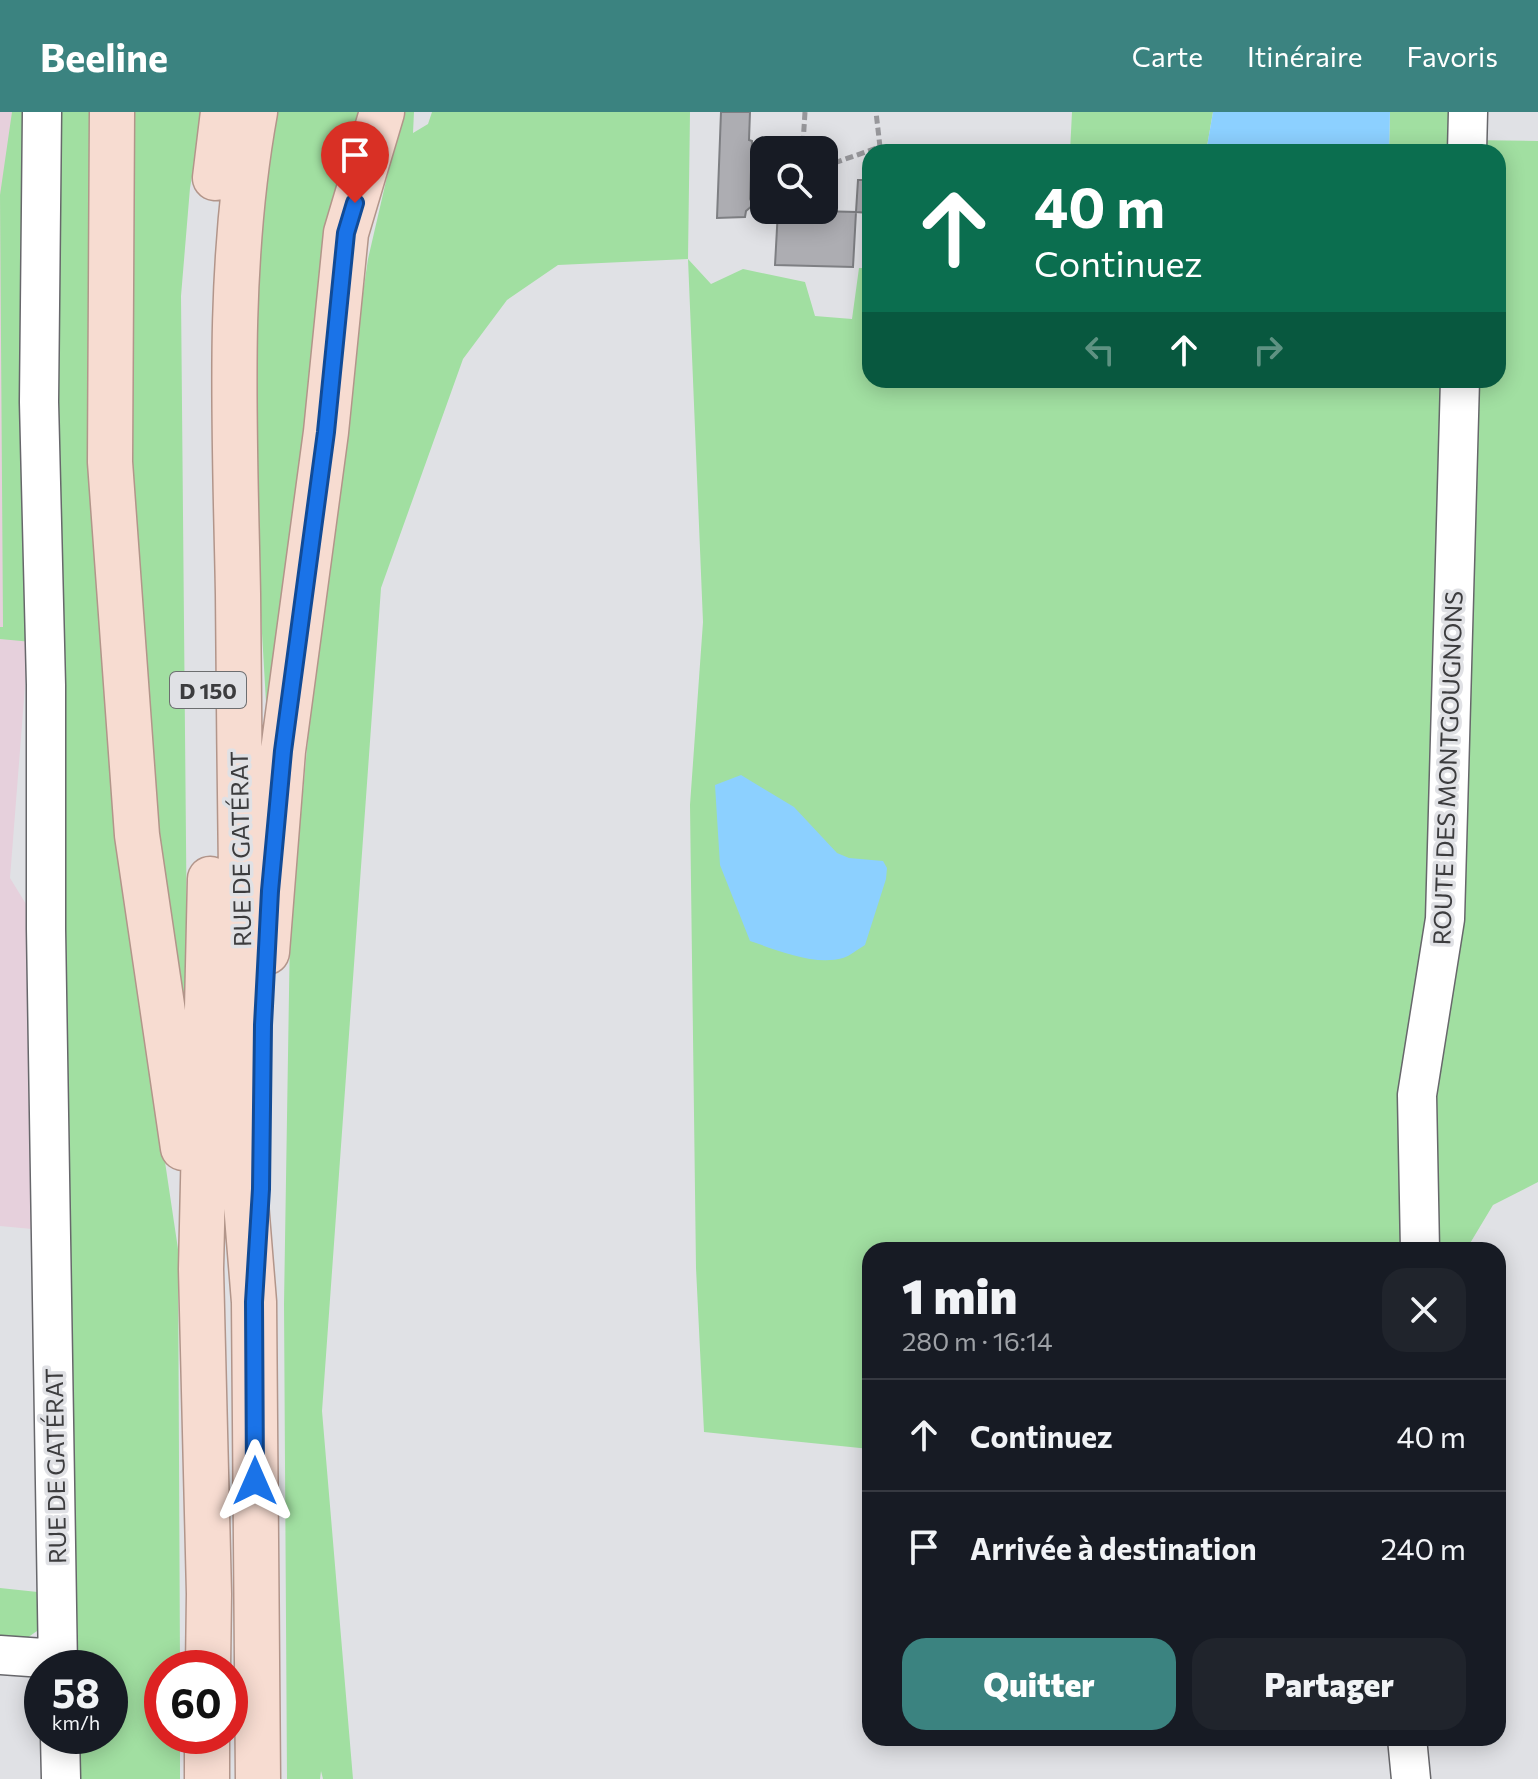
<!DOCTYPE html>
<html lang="fr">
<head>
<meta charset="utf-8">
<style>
	body { margin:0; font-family:Commissioner,sans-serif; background:#20242c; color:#f1f3f6; height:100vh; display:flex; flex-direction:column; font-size:30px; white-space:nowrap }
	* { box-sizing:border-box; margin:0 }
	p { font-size:26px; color:#9ea1a6 }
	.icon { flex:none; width:44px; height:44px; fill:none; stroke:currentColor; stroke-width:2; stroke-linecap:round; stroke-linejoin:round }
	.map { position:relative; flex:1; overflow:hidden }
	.sheet { position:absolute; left:862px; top:1130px; width:644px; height:504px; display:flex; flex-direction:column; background:#171b24; border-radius:24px; box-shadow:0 4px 20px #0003 }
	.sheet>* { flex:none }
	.banner { position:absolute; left:862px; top:32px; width:644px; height:244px; border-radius:24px; box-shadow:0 4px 20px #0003; background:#0b6e4f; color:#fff; overflow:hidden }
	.buttons { position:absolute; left:750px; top:24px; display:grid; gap:16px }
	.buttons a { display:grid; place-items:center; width:88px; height:88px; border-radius:16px; background:#171b24; box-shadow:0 4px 20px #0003; font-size:40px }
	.speed { position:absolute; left:24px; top:1538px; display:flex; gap:16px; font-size:40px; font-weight:700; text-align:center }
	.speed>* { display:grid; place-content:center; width:104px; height:104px; border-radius:50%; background:#171b24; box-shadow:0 4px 20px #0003; line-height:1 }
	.speed small { font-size:20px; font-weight:400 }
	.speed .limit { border:12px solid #d22; background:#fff; color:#111 }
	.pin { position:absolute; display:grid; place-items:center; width:68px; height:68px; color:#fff; margin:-82px -34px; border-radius:50% 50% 50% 0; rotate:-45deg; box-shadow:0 0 8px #0007 }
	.pin .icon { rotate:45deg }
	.me { position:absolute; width:88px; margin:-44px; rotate:0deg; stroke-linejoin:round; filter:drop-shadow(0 0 6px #0008) }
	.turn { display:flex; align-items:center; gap:28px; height:168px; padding:0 40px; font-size:36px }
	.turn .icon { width:104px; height:104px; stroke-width:2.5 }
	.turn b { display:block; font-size:56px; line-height:68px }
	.lanes { display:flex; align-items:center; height:76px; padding:0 40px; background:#0003; justify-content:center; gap:40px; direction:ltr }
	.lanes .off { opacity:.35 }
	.round { display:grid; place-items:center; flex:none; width:84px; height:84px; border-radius:24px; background:#20242c }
	.headline { display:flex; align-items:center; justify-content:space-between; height:136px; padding:0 40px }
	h1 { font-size:48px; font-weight:800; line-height:60px }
	.primary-button { display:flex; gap:16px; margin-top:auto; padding:16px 40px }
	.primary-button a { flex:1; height:92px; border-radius:24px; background:#3b8380; color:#fff; font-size:32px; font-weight:800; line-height:92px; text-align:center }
	.primary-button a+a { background:#20242c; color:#f1f3f6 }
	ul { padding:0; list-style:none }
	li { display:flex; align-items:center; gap:24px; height:112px; padding:0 40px; border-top:2px solid #363941 }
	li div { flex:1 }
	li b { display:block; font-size:30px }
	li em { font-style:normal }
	header { display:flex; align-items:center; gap:48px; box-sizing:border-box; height:112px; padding:0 40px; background:#3b8380; color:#fff }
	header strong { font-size:38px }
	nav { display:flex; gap:44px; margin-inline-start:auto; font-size:28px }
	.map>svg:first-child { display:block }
</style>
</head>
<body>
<header>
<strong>Beeline</strong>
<nav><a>Carte</a><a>Itinéraire</a><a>Favoris</a></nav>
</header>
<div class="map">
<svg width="1538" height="1667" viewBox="0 0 1538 1667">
	<rect width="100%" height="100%" fill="#e0e1e5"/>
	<path fill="#e6d0dc" d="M0,0H70L10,766L37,810L32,1117L0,1114Z"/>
	<path fill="#a1dfa1" d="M12,0H27L32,530L0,527V515H3L0,83Z
		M55,0H89V242L148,936L178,1137L180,1556H162V1624H180V1667H75V1624H110V1556H74Z
		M119,0H203L190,76L181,184L188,948L180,946L125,423Z
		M272,0H368L269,642L258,452L252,185Z
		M402,0H414L413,21L428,12L432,0H690L688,147L711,172L743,157L805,170L815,204L852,207L859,156H870V268H1498V40H1467V28L1538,29V1070L1493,1093L1466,1138H870V1337L704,1320L696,1156L690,693L703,510L688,147L558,153L507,188L463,247L381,476L322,1299L353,1667H323L321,1659L320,1667H287L284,1192L290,819L326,433L368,147Z
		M1072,0H1213L1206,40H1070Z
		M1390,0H1448L1451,40H1389Z
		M0,1476L47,1481L37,1519L17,1533L0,1532Z"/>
	<path fill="#8cd0ff" d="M1213,0H1390L1389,40H1206Z
		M741,663L794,695L837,741L849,746L883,749L887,756L886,767L865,833C858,837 850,844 843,846C814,854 777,838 750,829L720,753L715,673Z"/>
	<path fill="#adadb2" stroke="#7e7f83" stroke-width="2" d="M721,0H750L749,28L752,29L750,87L753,93L746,99L745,105L717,106Z
		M858,68H870V101L856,100Z
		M778,98L856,100L853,155L775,153Z"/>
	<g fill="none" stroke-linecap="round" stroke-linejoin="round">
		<g stroke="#67676b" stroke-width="41">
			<path id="minor" d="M42,0L39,290L46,573V817L58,1556
				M1467,40L1468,0
				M1420,1138L1417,983L1445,807L1460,268
				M0,1543L58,1547
				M60,1624L61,1667
				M1407,1626L1411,1667"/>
		</g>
		<g stroke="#b2958a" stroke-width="47">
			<path id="major" d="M112,0L110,350L137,723L183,1036
				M255,0C226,159 235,322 238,482C240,681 241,880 245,1079L254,1190L258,1667
				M215,66L223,0
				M267,840L283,639L326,320L346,121L382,0
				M208,1556L209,1482L201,1157L210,767
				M207,1667V1624"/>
		</g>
		<path stroke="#97979b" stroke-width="5" stroke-dasharray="8 4" stroke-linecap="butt" d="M805,0L803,32L812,38
			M880,35L888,40
			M824,47L831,52L880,35L876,0"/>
		<use href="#minor" stroke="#fff" stroke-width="38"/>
		<use href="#major" stroke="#f7dcd1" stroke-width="44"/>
	</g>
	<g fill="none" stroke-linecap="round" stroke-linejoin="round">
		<g stroke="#114b97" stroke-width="20">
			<path id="route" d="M255,1369L254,1190L261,1077L263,913L270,779L283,639L326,320L346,121L355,91"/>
		</g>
		<use href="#route" stroke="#1a73e8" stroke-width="14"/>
	</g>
	<g text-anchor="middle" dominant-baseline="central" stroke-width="7" stroke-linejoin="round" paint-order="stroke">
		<rect fill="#e0e1e5" stroke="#6d6e70" stroke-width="2" x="170" y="560" width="76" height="36" rx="6"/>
		<g font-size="22" font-weight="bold" fill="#3c3c3e">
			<text x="208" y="578">D 150</text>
		</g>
		<g font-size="24" fill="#3c3c3e" stroke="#e0e1e5">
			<text transform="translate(1447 656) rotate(-88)">ROUTE DES MONTGOUGNONS</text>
			<text transform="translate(240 737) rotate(-91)">RUE DE GATÉRAT</text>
			<text transform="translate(55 1354) rotate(-91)">RUE DE GATÉRAT</text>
		</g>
	</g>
</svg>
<div class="buttons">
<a><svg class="icon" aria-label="search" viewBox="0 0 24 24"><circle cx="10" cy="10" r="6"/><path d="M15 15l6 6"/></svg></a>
</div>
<div class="speed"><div>58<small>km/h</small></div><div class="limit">60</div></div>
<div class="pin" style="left:355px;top:91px;background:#d93025"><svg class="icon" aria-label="arrive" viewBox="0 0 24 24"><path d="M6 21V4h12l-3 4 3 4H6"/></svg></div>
<svg class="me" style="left:255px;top:1369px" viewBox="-20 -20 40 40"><path d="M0-17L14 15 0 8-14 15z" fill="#1a73e8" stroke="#fff" stroke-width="4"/></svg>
<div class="banner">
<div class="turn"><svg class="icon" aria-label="ahead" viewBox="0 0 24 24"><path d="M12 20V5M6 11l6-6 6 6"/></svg><div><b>40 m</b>Continuez</div></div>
<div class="lanes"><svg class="icon off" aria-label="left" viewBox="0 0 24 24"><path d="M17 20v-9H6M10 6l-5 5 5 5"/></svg><svg class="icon" aria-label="ahead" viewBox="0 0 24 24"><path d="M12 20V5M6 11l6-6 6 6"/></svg><svg class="icon off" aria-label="right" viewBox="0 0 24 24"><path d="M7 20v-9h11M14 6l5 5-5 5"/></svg></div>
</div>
<section class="sheet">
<div class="headline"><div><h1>1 min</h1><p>280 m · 16:14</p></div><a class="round"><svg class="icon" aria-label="close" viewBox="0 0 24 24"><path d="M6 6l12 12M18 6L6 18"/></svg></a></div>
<ul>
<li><svg class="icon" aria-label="ahead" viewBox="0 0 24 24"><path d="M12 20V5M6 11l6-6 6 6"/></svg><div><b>Continuez</b></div><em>40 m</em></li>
<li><svg class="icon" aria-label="arrive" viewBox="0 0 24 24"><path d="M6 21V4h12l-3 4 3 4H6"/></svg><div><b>Arrivée à destination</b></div><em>240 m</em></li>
</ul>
<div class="primary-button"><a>Quitter</a><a>Partager</a></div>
</section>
</div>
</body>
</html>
